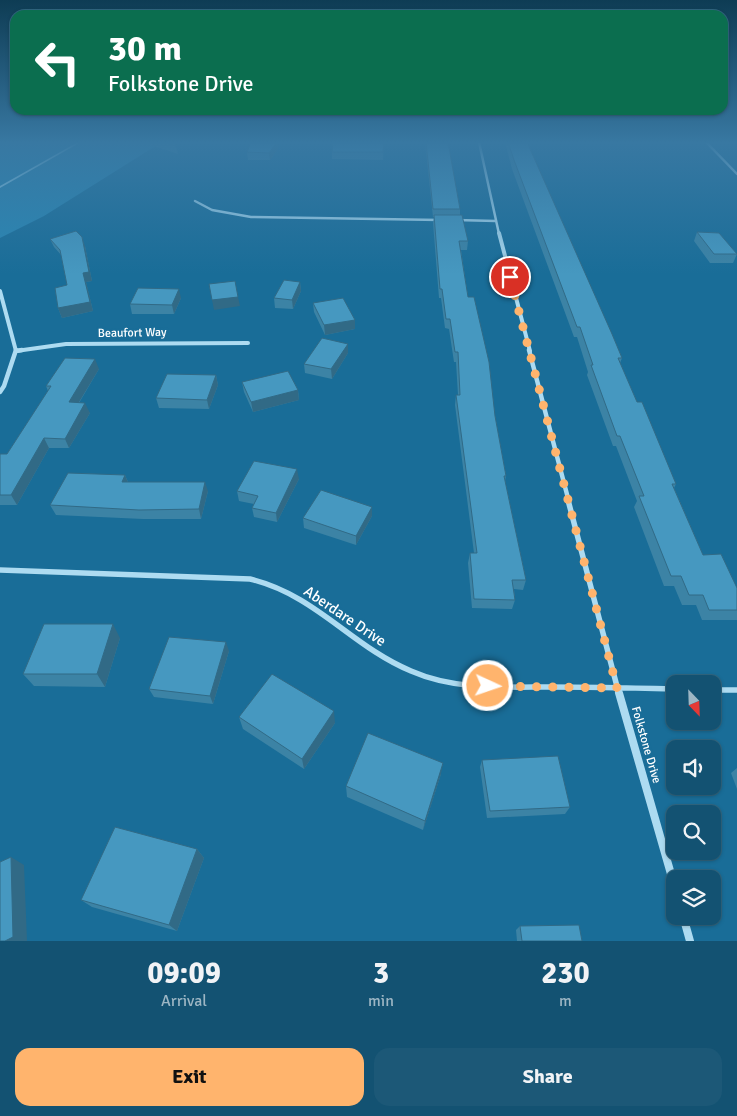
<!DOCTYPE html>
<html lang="en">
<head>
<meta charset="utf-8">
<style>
	body { margin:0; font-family:Signika,sans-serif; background:#1c5877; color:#f1f3f6; height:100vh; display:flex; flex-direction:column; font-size:19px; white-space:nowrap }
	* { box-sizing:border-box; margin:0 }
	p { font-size:16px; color:#9db6c4 }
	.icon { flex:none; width:28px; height:28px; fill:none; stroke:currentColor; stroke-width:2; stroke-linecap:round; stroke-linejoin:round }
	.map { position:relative; height:941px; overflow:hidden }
	.drawer { display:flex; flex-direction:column; background:#135272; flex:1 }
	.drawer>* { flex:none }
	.top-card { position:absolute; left:10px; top:10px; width:718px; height:105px; border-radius:15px; box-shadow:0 1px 4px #0004,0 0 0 1px #326984; background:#0b6e4f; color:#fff; overflow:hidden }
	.needle { width:32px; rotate:157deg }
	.buttons { position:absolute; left:666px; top:675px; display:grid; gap:10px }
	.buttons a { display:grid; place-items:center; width:55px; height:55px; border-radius:10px; background:#135272; box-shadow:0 1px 4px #0004,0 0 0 1px #326984; font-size:25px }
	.pin { position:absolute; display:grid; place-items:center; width:42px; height:42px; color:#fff; margin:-21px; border:2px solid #fff; border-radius:50%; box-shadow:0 1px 5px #0007 }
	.me { position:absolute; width:55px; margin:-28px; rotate:93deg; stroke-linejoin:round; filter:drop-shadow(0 0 4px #0008) }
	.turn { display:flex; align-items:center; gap:18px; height:105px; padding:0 15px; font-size:22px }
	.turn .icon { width:65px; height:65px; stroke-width:2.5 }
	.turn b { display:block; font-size:35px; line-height:42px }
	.eta { display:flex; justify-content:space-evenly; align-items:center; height:85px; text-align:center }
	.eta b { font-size:30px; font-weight:700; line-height:35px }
	.cta { display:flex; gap:10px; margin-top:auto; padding:10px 15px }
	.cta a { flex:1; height:58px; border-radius:15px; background:#ffb46d; color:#111; font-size:20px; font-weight:700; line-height:58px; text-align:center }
	.cta a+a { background:#1c5877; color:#f1f3f6 }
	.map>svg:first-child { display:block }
</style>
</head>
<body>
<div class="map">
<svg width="737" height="941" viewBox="0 0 737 941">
	<rect width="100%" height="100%" fill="#196d98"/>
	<path fill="#2987b4" d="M0,142H162L44,216L0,238Z"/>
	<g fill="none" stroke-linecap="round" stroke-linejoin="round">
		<path fill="#a0d9f3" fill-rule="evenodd" d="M78,142H81L0,188V186Z"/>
		<path stroke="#addbf1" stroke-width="2.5" d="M479,142L499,234
			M706,142L737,174
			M195,201L212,210L251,217L440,220
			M456,220L496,221"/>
		<path stroke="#addbf1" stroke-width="4" d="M499,233L530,351
			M0,291L16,351
			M16,351L66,344L248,343"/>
		<path stroke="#addbf1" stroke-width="4.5" d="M529,350L569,502
			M16,351L22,350
			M0,392L4,386L16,350"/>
		<path stroke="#addbf1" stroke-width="5.5" d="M568,500L619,694
			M0,570L250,579C316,595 351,646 411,671C454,690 503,687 549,687C591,687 633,688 675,689
			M712,690H737"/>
		<path stroke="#addbf1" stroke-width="8" d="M619,693L675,888
			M683,916L690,941"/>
	</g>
	<path fill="#3c83a5" d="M142,142H175L178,154Z
		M384,142L383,160L332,159V152Z
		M425,142H448L460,209V215L468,241L467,250H461L468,297L495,416L506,476L505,481L526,580L523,590L514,589L515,600L512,609L472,608L468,563L470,553H474L455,405L456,395H458L456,362H454L449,329L445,328L441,298H439L433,223L434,217H433Z
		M505,142H527L622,358L620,363L637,402L676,484L674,488L703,555L737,588V620H702L696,605H682L674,586H664L634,507L637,501L616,446H613L587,375L588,372L577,337H574L512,169Z
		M278,149L270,160H248L247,152Z
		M697,232L737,254L733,263H710L694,241Z
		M50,239L85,246L92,281L86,282L93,311L62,318L58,308L67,285L62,256L54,247Z
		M300,282L301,291L293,309L275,308L274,298Z
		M181,298L174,314H132L130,304Z
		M313,303L355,320V329L325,335L314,312Z
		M348,353L332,379L305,373L304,364Z
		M99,369L79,403L90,413L69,448H49L17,505H0V454H7L48,391L46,386Z
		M216,375L218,385L209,409L159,408L156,398Z
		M242,382L298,390L299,400L253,412L244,392Z
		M125,475L128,482L208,491L201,519H143L56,515L50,505Z
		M299,479L277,522L254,517L252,508L254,504L239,501L237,491Z
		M372,516L356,545L304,528L303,518Z
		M120,638L105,687L34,686L23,674Z
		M229,651L213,704L154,697L149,689Z
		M239,717L335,723L304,769L243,729Z
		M482,760L570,807L565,814L487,818L480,767Z
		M737,768V789L731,773Z
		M441,774L423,830L347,797L346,786Z
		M197,849L204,858L177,931L92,907L81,900Z
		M520,926L582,941H517L516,930Z"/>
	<path fill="#316a86" d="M277,142H280L278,149L270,160L269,153Z
		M82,237L85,246L92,281L86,282L93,311L62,318L58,308L83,273Z
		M300,282L301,291L293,309L292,300Z
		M179,289L181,298L174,314L172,305Z
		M238,297L240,306L214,310L212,300Z
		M355,320V329L325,335L324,325Z
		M348,344V353L332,379L331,369Z
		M95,359L99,369L73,412L69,402Z
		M216,375L218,385L209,409L207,400Z
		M298,390L299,400L253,412L251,402Z
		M85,403L90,413L69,448L65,439Z
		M44,438L49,448L17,505L11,495Z
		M297,469L299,479L277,522L276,513Z
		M125,475L129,485L122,482Z
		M205,482L208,491L201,519L199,509Z
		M372,507V516L356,545V536Z
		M113,624L120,638L105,687L97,674Z
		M226,642L229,651L213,704L210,696Z
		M334,711L335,723L304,769L302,759Z
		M443,763L441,774L423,830L425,821Z
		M197,849L204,858L177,931L169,925Z
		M11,857L24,865L27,941H5Z"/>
	<path fill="#4698c0" stroke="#316a86" d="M163,142H175L176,146Z
		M251,142H277L269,153L247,152Z
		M333,142H384L383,152H332Z
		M426,142H448L460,209H433Z
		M508,142H527L612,334L622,358H618L637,402H642L676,484H672L703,555L721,554L737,588V610H709L703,595H689L681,576H671L639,496H644L620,436H617L591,365H593L580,327H577L514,160Z
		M434,215H462L468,241H459L468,297H474L489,362L495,416L506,476H504L526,580H512L515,600L474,599L470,553H477L456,395H460L458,352H455L450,319H446L442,289H440Z
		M76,231L82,237L89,272L83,273L90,302L58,308L55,288L67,285L60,250L50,239Z
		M697,232L719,233L737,254H714Z
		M284,280L300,282L292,300L274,298Z
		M235,281L238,297L212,300L209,284Z
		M138,288L179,289L172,305L130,304Z
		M343,298L355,320L324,325L313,303Z
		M322,338L348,344L331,369L304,364Z
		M65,358L95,359L69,402L85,403L65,439L44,438L11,495H0V454H7L51,386H46Z
		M288,371L298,390L251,402L242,382Z
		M167,374L216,375L207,400L156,398Z
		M254,461L297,469L276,513L252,508L258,496L237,491Z
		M68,473L125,475L122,482H205L199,509L139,510L50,505Z
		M321,490L372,507L356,536L303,518Z
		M44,624H113L97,674H23Z
		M169,637L226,642L210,696L149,689Z
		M272,674L334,711L302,759L239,717Z
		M368,733L443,763L425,821L346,786Z
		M558,756L570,807L490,811L482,760Z
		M115,827L197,849L169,925L81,900Z
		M11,857L13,937L5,941H0V862Z
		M579,925L582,941H522L520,926Z"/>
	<linearGradient id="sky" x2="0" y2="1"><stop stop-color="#0e3c54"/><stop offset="0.52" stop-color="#3878a2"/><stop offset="1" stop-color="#3878a2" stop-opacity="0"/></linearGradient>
	<rect width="737" height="274" fill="url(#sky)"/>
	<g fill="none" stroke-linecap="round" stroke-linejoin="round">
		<path stroke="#ffb46d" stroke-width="9" stroke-dasharray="0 16.2" d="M488,686L617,688L510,277"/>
	</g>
	<g text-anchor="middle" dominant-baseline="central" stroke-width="4.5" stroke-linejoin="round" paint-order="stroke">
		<g font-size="12" fill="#fff" stroke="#196d98">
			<text transform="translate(132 333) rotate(-1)">Beaufort Way</text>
			<text transform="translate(646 745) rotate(74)">Folkstone Drive</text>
		</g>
		<g font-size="15" fill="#fff" stroke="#196d98">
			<text transform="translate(345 616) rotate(34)">Aberdare Drive</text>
		</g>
	</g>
</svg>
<div class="buttons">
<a><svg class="needle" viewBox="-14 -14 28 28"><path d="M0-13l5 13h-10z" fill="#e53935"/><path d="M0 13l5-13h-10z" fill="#9db6c4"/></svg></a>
<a><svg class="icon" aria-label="sound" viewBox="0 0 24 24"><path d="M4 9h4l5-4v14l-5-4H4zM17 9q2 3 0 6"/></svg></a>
<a><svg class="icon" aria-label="search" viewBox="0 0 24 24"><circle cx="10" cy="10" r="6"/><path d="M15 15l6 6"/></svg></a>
<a><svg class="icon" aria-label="layers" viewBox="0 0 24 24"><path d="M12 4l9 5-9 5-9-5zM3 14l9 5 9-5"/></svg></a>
</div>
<div class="pin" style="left:510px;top:277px;background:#d93025"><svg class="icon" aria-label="arrive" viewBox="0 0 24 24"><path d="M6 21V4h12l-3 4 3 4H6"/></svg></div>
<svg class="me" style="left:488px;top:686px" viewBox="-20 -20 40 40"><circle r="17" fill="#ffb46d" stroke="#fff" stroke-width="3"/><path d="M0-11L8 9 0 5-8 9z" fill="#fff"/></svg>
<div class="top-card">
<div class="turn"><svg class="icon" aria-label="left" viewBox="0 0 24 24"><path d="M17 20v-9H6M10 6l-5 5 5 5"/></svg><div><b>30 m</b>Folkstone Drive</div></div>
</div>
</div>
<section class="drawer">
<div class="eta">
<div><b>09:09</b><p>Arrival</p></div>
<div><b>3</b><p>min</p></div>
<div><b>230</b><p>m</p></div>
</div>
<div class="cta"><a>Exit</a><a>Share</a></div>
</section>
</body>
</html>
